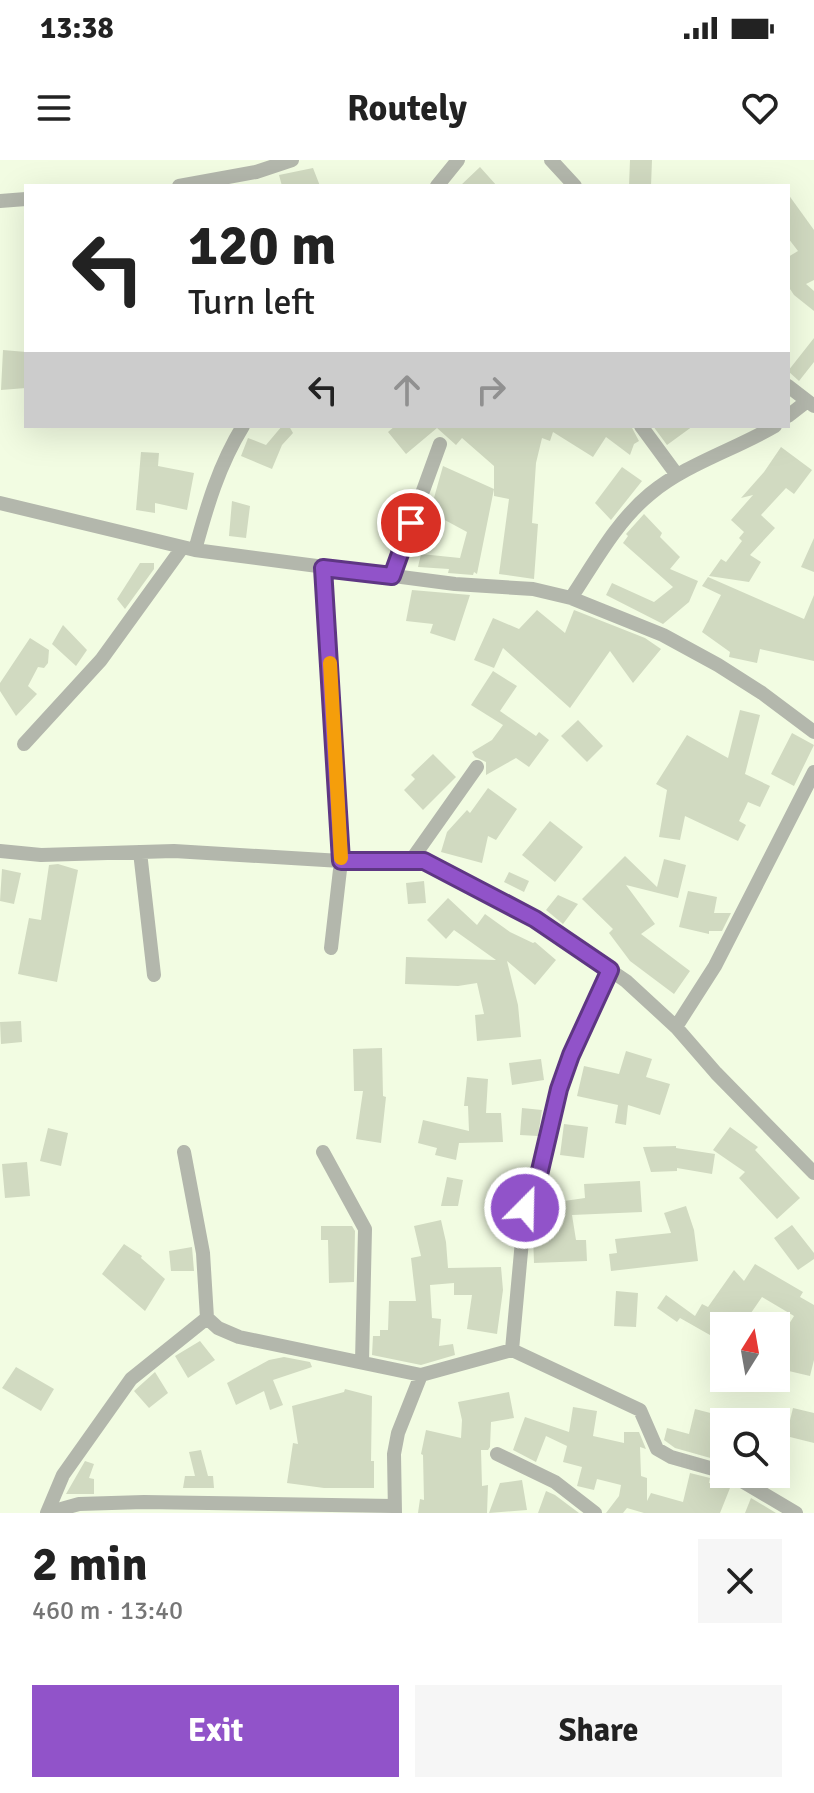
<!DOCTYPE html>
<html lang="en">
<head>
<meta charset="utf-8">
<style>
	body { margin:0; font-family:Signika,sans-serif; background:#f6f6f6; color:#222; height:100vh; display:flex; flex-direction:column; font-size:30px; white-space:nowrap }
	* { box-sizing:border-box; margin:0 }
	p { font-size:26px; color:#767676 }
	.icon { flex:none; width:44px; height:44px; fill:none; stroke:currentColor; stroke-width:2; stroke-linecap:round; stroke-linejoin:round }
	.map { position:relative; height:1353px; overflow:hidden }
	.drawer { display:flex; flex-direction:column; background:#fff; flex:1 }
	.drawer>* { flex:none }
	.hud { position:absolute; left:24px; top:24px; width:766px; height:244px; border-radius:0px; box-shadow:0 8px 32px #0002; background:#fff; color:#222; overflow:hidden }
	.needle { width:52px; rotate:11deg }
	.tools { position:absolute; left:710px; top:1152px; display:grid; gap:16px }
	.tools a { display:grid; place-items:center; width:80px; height:80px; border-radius:0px; background:#fff; box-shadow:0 8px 32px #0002; font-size:40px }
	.pin { position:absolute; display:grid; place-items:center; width:68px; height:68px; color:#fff; margin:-34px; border:4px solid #fff; border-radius:50%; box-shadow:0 2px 8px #0007 }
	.me { position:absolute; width:88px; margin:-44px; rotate:23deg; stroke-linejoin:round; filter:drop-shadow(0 0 6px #0008) }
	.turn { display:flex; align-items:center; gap:28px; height:168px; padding:0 32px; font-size:36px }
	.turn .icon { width:104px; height:104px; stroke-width:2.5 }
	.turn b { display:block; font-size:56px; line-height:68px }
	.lanes { display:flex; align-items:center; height:76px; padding:0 32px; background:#0003; justify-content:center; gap:40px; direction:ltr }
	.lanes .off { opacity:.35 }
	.round { display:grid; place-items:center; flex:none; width:84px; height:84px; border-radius:0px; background:#f6f6f6 }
	.summary { display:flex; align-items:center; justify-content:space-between; height:136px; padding:0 32px }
	h1 { font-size:48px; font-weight:700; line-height:60px }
	.action { display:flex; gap:16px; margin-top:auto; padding:16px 32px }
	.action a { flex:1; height:92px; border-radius:0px; background:#9153c9; color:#fff; font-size:32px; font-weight:700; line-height:92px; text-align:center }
	.action a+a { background:#f6f6f6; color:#222 }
	.status { display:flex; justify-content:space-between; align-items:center; height:56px; padding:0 40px; background:#fff; direction:ltr }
	.status svg { height:22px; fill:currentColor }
	header { display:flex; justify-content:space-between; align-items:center; height:104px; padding:0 32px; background:#fff; font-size:36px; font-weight:700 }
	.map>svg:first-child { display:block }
</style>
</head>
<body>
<div class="status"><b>13:38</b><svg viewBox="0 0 49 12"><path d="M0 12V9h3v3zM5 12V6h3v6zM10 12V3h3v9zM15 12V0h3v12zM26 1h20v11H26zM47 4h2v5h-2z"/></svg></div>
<header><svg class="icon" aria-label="menu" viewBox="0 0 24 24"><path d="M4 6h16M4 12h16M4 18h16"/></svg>Routely<svg class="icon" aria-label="heart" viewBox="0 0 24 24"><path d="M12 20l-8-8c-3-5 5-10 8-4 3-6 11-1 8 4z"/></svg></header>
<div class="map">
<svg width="814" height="1353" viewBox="0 0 814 1353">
	<rect width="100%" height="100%" fill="#f2fce2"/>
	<path fill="#d1dac1" d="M630,0H652L651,26H629Z
		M480,7L497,26H460Z
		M313,8L320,26H282L279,15Z
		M788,34L814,70V120L806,124L814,131V151L794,135L788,126V97L798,91L788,78Z
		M814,178V202L799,221L788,211Z
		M3,190L26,192V228L1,230Z
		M282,266H289L293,273L282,285L272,309L241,296L248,278L266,285Z
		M395,266H631L639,281L634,284L630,295L606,277L593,297L553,272L550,281L542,278L536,303L532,363L538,364L534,419L499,414L509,339L494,336V306L462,278L456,285L437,268L406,294L388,272Z
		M653,266H693L667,285Z
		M781,287L812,310L794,334L786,328L761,355L775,368L750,395L761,402L749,422L709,416L721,399L726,402L742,381L739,378L744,372L731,360L753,335L741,338L764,312Z
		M141,292L159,293L158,306L194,313L187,350L155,343V353L136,350Z
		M443,306L494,329L477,414L474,412L473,415L448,413L449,409L418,407L421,394L460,398L467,372L430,352Z
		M622,307L642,321L611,360L595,343Z
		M232,341L250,346L246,378L229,376Z
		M644,354L662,373L660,377L680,397L670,409L698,421L689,442L663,464L606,435L612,423L654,442L673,427L623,383L628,376L626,374Z
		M814,378V412L801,407Z
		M140,403H154V409L125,449L117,439Z
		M708,417L804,459L814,435V501L760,489L757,503L729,497L730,492L702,472L721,435L702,426Z
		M412,430L470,435L455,481L430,473L433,464L406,461Z
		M537,450L565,473L574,450L645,478L661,489L633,523L610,491L570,548L503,488L494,508L474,500L493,458L519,469Z
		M63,465L87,490L76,506L52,484Z
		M30,478L49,490L48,503L44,508L38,507L28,526L37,534L16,556L0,531V523Z
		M493,511L517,526L500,551L536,576L539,572L549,580L529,607L516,598L486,615V602L475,597L472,592L492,580L503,565L471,545Z
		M740,550L760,555L745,614L770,626L760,647L748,642L739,661L746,665L738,681L685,656L680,680L659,677L667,630L656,624L687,575L728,598Z
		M578,560L603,586L587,602L561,576Z
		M792,573L814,585L794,626L771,614Z
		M433,594L456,617L423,650L404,630L415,619L411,615Z
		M488,628L517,649L496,680L488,676L482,703L441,692L447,672L467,650L470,653Z
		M550,661L583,687L555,722L522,695Z
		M625,696L657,727L664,699L686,705L678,738L626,725L655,764L641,774L690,811L674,834L630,801L609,773L613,769L582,739Z
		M58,704L78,710L57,822L18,814L29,758L41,760L49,705Z
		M2,709L21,713L14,744L0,741Z
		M509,712L529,721L524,732L504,722Z
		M424,721L426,743L408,744L406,723Z
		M688,731L717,737L714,753H731L722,771H709V774L679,767Z
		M558,735L578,744L563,764L546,750Z
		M448,738L477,765L485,754L510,772L533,783L535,782L556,800L535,825L507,801L518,845L521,877L477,881L475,855L484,854L477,823L458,826L405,824L406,797L496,800L454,770L446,779L427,760Z
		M21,861L22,882L1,884L0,862Z
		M382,888L383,936L386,937L381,983L356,979L363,931H354L353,889Z
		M626,891L652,899L646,917L670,924L660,955L628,945L626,965L615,963L618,945L577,936L584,906L619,914Z
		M541,899L544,920L512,925L509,903Z
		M467,917L488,919L486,953H501L503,982L459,983L456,1000L435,995L437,988L418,983L423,960L469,971L468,946H464Z
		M522,948L542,950L538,976L520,975Z
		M564,964L588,967L584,998L560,995Z
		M730,967L758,987L755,990L800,1038L777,1059L739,1018L745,1012L713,990Z
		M48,968L68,973L61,1006L40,1001Z
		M676,986V988L715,994L712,1014L677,1008V1011L651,1012L643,987Z
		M27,1002L30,1036L5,1038L2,1004Z
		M502,1016H522L519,1035L499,1032Z
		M447,1017L463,1020L458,1046H441Z
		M640,1021L642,1052L572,1055L576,1080H586L587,1101L534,1103L533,1074L555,1073L550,1043L585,1038L584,1024Z
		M686,1046L694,1070L698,1101L611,1111L609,1094L617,1093L615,1079L671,1073L664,1053Z
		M441,1060L446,1082L448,1108L501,1107L503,1130L497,1174L467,1169L472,1135H454V1123L430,1125L432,1158L441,1159L439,1186L453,1184L455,1195L421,1205L372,1195L373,1176H380V1170H388L389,1141H416L411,1098L421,1096L414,1066Z
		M792,1065L814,1093V1099L798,1110L774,1078Z
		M321,1066H352L355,1071L354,1122L329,1123L328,1080H321Z
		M124,1084L142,1096L141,1098L165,1119L145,1151L102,1114Z
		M192,1087L194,1111H171L169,1091Z
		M755,1104L803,1132L800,1137L814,1145V1200L810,1216L776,1208V1185L794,1156L762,1137L742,1166L730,1157L717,1179L680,1158L677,1162L657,1148L666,1135L695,1156L702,1144L708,1147L734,1110L744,1121Z
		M616,1131L638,1133L636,1167L614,1166Z
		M200,1181L215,1200L188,1218L175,1196Z
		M284,1197L310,1202L312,1207L273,1220L283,1245L270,1250L264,1231L236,1245L227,1223L269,1200Z
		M16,1207L54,1229L41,1251L2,1228Z
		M155,1212L168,1233L149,1248L134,1231Z
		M345,1229L372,1236L371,1301H374V1328H324L287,1323L293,1283L298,1284L292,1246L344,1232Z
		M509,1232L514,1258L491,1262L490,1287L488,1290H481L482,1326L488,1325L487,1353H418L420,1339L424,1340L423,1295L421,1294L426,1270L461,1278L462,1260L458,1242Z
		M573,1247L597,1251L593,1276L624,1283V1272H639L646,1289L640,1287L641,1316L647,1318V1341L651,1333L683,1342L690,1313L710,1318L709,1323L730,1328L720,1353H644L627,1348L623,1353H606L619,1336L621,1325L597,1319L594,1330L577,1326L582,1307L563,1302L567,1286L546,1276L536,1302L513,1290L525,1257L569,1272Z
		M793,1248L814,1253V1283L786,1276Z
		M695,1249L722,1256L713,1291H716L714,1299L675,1288L664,1280L667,1268L689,1274Z
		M201,1290L208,1316H213L214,1328H183L185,1316H195L189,1292Z
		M85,1301L94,1304L89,1318L94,1319V1334H66Z
		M522,1320L527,1350L489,1353L500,1323Z
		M546,1331L555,1335L579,1353H538Z
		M751,1338L776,1353H745Z"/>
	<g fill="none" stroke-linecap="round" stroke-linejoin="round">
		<path stroke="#b3b7ac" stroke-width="14" d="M551,0L575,26
			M179,26L256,12L292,0
			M437,26L458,0
			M0,41L26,39
			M788,226L814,246
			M788,256L806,242
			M641,266L677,315
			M0,343L195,390L455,424L533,429L571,438L663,475L718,505L762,533L814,572
			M195,390C207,346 219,305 243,266
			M323,408L341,701L331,788
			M392,416L440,284
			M571,438C595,402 616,362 650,334C686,304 734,290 775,266
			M24,584L101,500L182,388
			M0,691L41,695L174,691L341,701H424L535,759L626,821L676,867L716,913L814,1013
			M140,692L154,815
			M412,699L477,607
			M676,867L715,806L814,612
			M184,992L203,1093L207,1158L218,1168L239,1177L421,1215L512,1190L640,1250L657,1289L671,1297L724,1312
			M323,992L365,1069L362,1202
			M512,1190L525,1048L538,1019L559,929L571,895L610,810
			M497,1294L555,1322L595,1353
			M730,1314L796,1353
			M47,1353L79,1344L144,1342L393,1346
			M47,1353L63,1315L131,1219L207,1158
			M395,1353L394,1294L398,1273L421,1215"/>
	</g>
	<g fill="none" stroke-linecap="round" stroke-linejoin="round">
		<g stroke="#5e3683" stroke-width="20">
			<path id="route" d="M411,363L392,416L323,408L341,701H424L535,759L610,810L571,895L559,929L538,1019L525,1048"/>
		</g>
		<use href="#route" stroke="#9153c9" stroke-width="14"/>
		<path stroke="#f59e0b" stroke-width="14" d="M330,503L341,698"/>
	</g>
</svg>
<div class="tools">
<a><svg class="needle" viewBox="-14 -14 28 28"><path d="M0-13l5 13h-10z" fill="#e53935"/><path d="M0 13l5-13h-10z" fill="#767676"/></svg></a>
<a><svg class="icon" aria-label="search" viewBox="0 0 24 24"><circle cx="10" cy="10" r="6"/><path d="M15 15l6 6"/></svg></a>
</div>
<div class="pin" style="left:411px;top:363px;background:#d93025"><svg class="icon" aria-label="arrive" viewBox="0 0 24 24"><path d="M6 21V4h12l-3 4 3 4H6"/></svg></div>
<svg class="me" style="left:525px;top:1048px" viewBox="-20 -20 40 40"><circle r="17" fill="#9153c9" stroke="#fff" stroke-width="3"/><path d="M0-11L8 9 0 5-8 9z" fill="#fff"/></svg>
<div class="hud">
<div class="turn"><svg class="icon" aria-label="left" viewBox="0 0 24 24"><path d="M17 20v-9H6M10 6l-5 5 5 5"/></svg><div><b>120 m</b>Turn left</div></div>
<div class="lanes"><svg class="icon" aria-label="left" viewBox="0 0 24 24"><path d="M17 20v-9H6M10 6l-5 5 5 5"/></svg><svg class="icon off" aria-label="ahead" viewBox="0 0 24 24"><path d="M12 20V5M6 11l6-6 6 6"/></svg><svg class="icon off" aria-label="right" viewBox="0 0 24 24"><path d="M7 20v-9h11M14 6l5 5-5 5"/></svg></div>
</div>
</div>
<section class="drawer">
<div class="summary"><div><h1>2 min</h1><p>460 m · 13:40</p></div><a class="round"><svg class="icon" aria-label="close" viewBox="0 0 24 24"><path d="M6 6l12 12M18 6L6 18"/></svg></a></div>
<div class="action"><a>Exit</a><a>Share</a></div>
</section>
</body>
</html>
